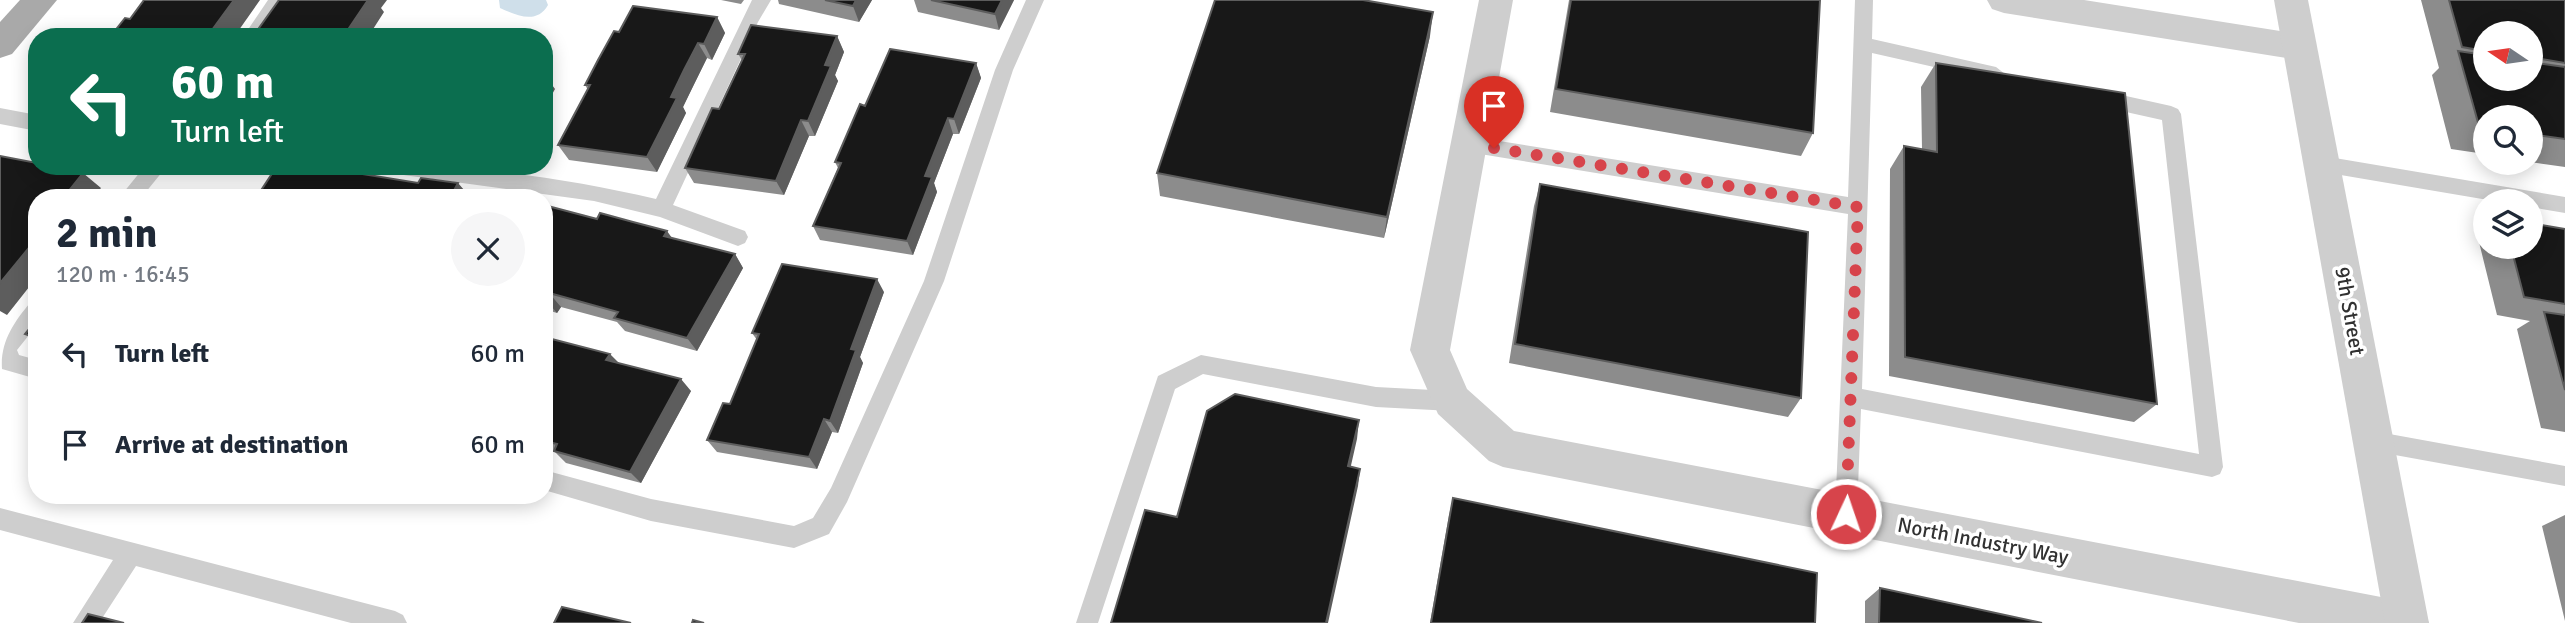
<!DOCTYPE html>
<html lang="en">
<head>
<meta charset="utf-8">
<style>
	body { margin:0; font-family:Signika,sans-serif; background:#f6f6f7; color:#1f2937; height:100vh; display:flex; flex-direction:column; font-size:26px; white-space:nowrap }
	* { box-sizing:border-box; margin:0 }
	p { font-size:23px; color:#747a83 }
	.icon { flex:none; width:38px; height:38px; fill:none; stroke:currentColor; stroke-width:2; stroke-linecap:round; stroke-linejoin:round }
	.map { position:relative; flex:1; overflow:hidden }
	.panel { position:absolute; left:28px; top:189px; width:525px; height:315px; display:flex; flex-direction:column; background:#fff; border-radius:28px; box-shadow:0 4px 18px #0003 }
	.panel>* { flex:none }
	.guide { position:absolute; left:28px; top:28px; width:525px; height:147px; border-radius:28px; box-shadow:0 4px 18px #0003; background:#0b6e4f; color:#fff; overflow:hidden }
	.needle { width:46px; rotate:283deg }
	.tools { position:absolute; left:2473px; top:21px; display:grid; gap:14px }
	.tools a { display:grid; place-items:center; width:70px; height:70px; border-radius:50%; background:#fff; box-shadow:0 4px 18px #0003; font-size:35px }
	.pin { position:absolute; display:grid; place-items:center; width:60px; height:60px; color:#fff; margin:-72px -30px; border-radius:50% 50% 50% 0; rotate:-45deg; box-shadow:0 0 7px #0007 }
	.pin .icon { rotate:45deg }
	.me { position:absolute; width:77px; margin:-38px; rotate:3deg; stroke-linejoin:round; filter:drop-shadow(0 0 5px #0008) }
	.turn { display:flex; align-items:center; gap:24px; height:147px; padding:0 28px; font-size:32px }
	.turn .icon { width:91px; height:91px; stroke-width:2.5 }
	.turn b { display:block; font-size:49px; line-height:60px }
	.round { display:grid; place-items:center; flex:none; width:74px; height:74px; border-radius:37px; background:#f6f6f7 }
	.headline { display:flex; align-items:center; justify-content:space-between; height:119px; padding:0 28px }
	h1 { font-size:42px; font-weight:800; line-height:52px }
	ul { padding:0; list-style:none }
	li { display:flex; align-items:center; gap:21px; height:91px; padding:0 28px }
	li div { flex:1 }
	li b { display:block; font-size:26px }
	li em { font-style:normal }
	.map>svg:first-child { display:block }
</style>
</head>
<body>
<div class="map">
<svg width="2565" height="623" viewBox="0 0 2565 623">
	<rect width="100%" height="100%" fill="#fff"/>
	<path fill="#cfdfea" d="M499,0H546L548,5C537,25 516,15 500,8Z"/>
	<g fill="none" stroke-linecap="round" stroke-linejoin="round">
		<path fill="#cecece" fill-rule="evenodd" d="M268,0H287L262,37H243Z
			M752,0H771L758,22L673,205L745,231L748,237L745,243L738,246L660,217L594,201L396,174L389,172L386,166C478,166 567,178 656,199Z
			M1026,0H1044L1013,70L944,281L847,502L829,534L794,548L651,521L544,490V470L651,499L794,526L813,518L831,488L924,281L995,70Z
			M1855,0H1873L1872,39L1996,67L2005,74L1996,81L1872,53L1862,389L2199,454L2162,120L2099,106L2092,103L2089,98L2092,93L2099,90L2171,106L2178,109L2181,114L2223,467L2220,474L2212,477L1861,409L1857,514L1854,522L1846,525L1838,522L1835,514L1848,214L1468,152L1461,150L1458,144L1461,138L1468,136L1848,197Z
			M0,108L37,115V131L0,124Z
			M2323,156L2565,197V213L2530,207V201H2494L2323,172L2316,170L2313,164L2316,158Z
			M145,166H167L141,198H119Z
			M37,300V325L17,350L19,355L37,360V379L2,369C0,342 14,322 30,303Z
			M1201,355L1376,387L1452,391L1460,394L1463,401L1460,408L1452,411L1376,407L1203,374L1175,389L1098,623H1076L1158,376Z
			M2373,431L2565,466V486L2373,451L2365,448L2362,441L2365,434Z
			M0,508L395,611L403,615L407,623H351L136,566L99,623H73L113,560L0,530Z"/>
		<path fill="#cecece" fill-rule="evenodd" d="M1479,0H1513L1450,350L1467,389L1514,431L2407,602L2422,608L2429,623H2299L1503,467L1489,461L1438,414L1410,350Z
			M1987,0H2084L2299,34L2311,38L2316,47L2311,56L2299,60L2004,13L1992,9Z"/>
		<path fill="#cecece" fill-rule="evenodd" d="M2274,0H2308L2429,623H2385Z"/>
		<path fill="#a9a9a9" fill-rule="evenodd" d="M20,0H57L12,54L0,58V22Z"/>
	</g>
	<path fill="#8c8c8c" fill-rule="evenodd" d="M144,0L234,37H110L130,19Z
		M721,0H744L741,4Z
		M778,0H872L859,22L779,4Z
		M914,0H1014L999,30L918,12Z
		M1569,0H1820L1813,133L1801,156L1550,112Z
		M2421,0H2565V167L2530,162V117H2485V154L2451,149L2432,75L2439,68ZM2485,33H2530V79H2485Z
		M717,17L725,33L712,60L707,58L693,86L683,107L686,113L657,172L569,160L558,145L588,90L585,85L619,32Z
		M837,36L844,52L835,75L838,81L815,136H809L784,195L694,183L685,168L719,109L742,60L738,54Z
		M1430,36L1384,238L1160,196L1157,173Z
		M976,63L981,78L959,134H953L934,183L937,192L913,255L820,240L813,226L838,168L835,162L865,106Z
		M1936,63L2157,404L2134,422L1889,376L1890,169L1904,146L1922,149L1921,87Z
		M1540,184L1801,398L1788,417L1509,363L1534,206Z
		M544,205L735,254L743,268L697,351L625,331L617,322L561,307L557,313L544,309Z
		M2565,229V432L2541,428L2517,329L2530,321L2497,315L2478,238L2485,233V247H2530Z
		M884,292L860,357L863,363L838,433L832,432L817,469L717,452L707,440L730,404L757,340L752,333Z
		M37,320V342L25,334Z
		M544,337L618,363L691,391L641,483L566,463L555,452L544,449Z
		M1453,498L1815,623H1430L1449,515Z
		M2565,515V621L2542,526Z
		M1880,588L2042,623H1865V601Z"/>
	<path fill="#5d5d5d" d="M234,0H260L234,37H219L212,30Z
		M368,0H387L381,8L384,12L368,37H343Z
		M856,0H872L859,22L853,6Z
		M1002,0H1014L999,30L995,14Z
		M1433,12L1430,36L1384,238L1387,217Z
		M717,17L725,33L712,60L704,44Z
		M207,29L215,37H201Z
		M837,36L844,52L835,75L838,81L815,136L808,121L825,65Z
		M698,43L707,58L683,107L686,113L657,172L647,157L671,97Z
		M976,63L981,78L959,134L954,119Z
		M544,74L555,89L544,109Z
		M948,118L953,134L934,183L937,192L913,255L907,241L925,176Z
		M801,120L809,136L784,195L776,181Z
		M354,166L368,181L350,172Z
		M83,173L101,188L93,198H63Z
		M458,183L471,198H450Z
		M37,230V277L7,315L0,311V283Z
		M667,231L677,245L664,236Z
		M735,254L743,268L697,351L687,338Z
		M877,279L884,292L860,357L863,363L838,433L830,421L851,349Z
		M549,293L561,307L557,313L545,299Z
		M610,354L622,366L606,360Z
		M681,379L691,391L641,483L630,472Z
		M824,419L832,432L817,469L809,457Z
		M1359,420L1357,439L1347,483L1348,466Z
		M1360,469L1358,486L1328,623H1326Z"/>
	<path fill="#181818" stroke="#5d5d5d" stroke-width="2" d="M144,0H234L212,30L207,29L201,37H110L125,18L130,19Z
		M279,0H368L343,37H246L248,34L254,35Z
		M825,0H856L853,6Z
		M931,0H1002L995,14Z
		M1215,0H1363L1433,12L1387,217L1157,173Z
		M1571,0H1820L1813,133L1556,89Z
		M2449,0H2565V63L2530,57V33H2485V51L2462,47Z
		M633,6L717,17L704,44L698,43L684,70L671,97L677,98L647,157L558,145L590,85H585L598,60L614,31L619,32Z
		M751,25L837,36L825,65L831,66L808,121L801,120L776,181L685,168L712,108L719,109L745,54H738Z
		M890,49L976,63L954,119L948,118L925,176L932,177L907,241L813,226L841,163L835,162L860,104L865,106Z
		M2458,51L2485,55V79H2530V62L2565,67V139L2530,134V117H2485V127L2479,126Z
		M1936,63L2125,93L2157,404L1905,357L1904,146L1937,152Z
		M0,156L37,163V166H50L83,173L63,198H37V230L31,236L37,238L0,283Z
		M277,166H354L350,172L418,183L421,178L458,183L450,198H256Z
		M1540,184L1808,232L1801,398L1515,344Z
		M544,205L597,219L600,213L633,222L667,231L664,236L735,254L687,338L614,318L618,312L549,293L544,299Z
		M2530,223L2565,229V304L2524,297L2511,247H2530Z
		M782,264L877,279L851,349L856,350L830,421L824,419L809,457L707,440L723,403L730,404L759,334L752,333Z
		M2544,312L2565,315V390Z
		M37,320V338L25,334L30,328Z
		M544,337L610,354L606,360L681,379L630,472L554,451L557,444L544,441Z
		M1235,394L1359,420L1348,466L1360,469L1326,623H1111L1145,510L1177,517L1207,411Z
		M1453,498L1817,573L1815,623H1431Z
		M1880,588L2042,623H1879Z
		M562,607L631,623H554Z
		M88,614L124,623H82Z
		M693,620L704,623H692Z"/>
	<g fill="none" stroke-linecap="round" stroke-linejoin="round">
		<path stroke="#d7444b" stroke-width="12" stroke-dasharray="0 21.6" d="M1494,148L1858,207L1846,514"/>
	</g>
	<g text-anchor="middle" dominant-baseline="central" stroke-width="7" stroke-linejoin="round" paint-order="stroke">
		<g font-size="21" fill="#313131" stroke="#fff">
			<text transform="translate(2350 311) rotate(80)">9th Street</text>
			<text transform="translate(1983 541) rotate(11)">North Industry Way</text>
		</g>
	</g>
</svg>
<div class="tools">
<a><svg class="needle" viewBox="-14 -14 28 28"><path d="M0-13l5 13h-10z" fill="#e53935"/><path d="M0 13l5-13h-10z" fill="#747a83"/></svg></a>
<a><svg class="icon" aria-label="search" viewBox="0 0 24 24"><circle cx="10" cy="10" r="6"/><path d="M15 15l6 6"/></svg></a>
<a><svg class="icon" aria-label="layers" viewBox="0 0 24 24"><path d="M12 4l9 5-9 5-9-5zM3 14l9 5 9-5"/></svg></a>
</div>
<div class="pin" style="left:1494px;top:148px;background:#d93025"><svg class="icon" aria-label="arrive" viewBox="0 0 24 24"><path d="M6 21V4h12l-3 4 3 4H6"/></svg></div>
<svg class="me" style="left:1846px;top:514px" viewBox="-20 -20 40 40"><circle r="17" fill="#d7444b" stroke="#fff" stroke-width="3"/><path d="M0-11L8 9 0 5-8 9z" fill="#fff"/></svg>
<div class="guide">
<div class="turn"><svg class="icon" aria-label="left" viewBox="0 0 24 24"><path d="M17 20v-9H6M10 6l-5 5 5 5"/></svg><div><b>60 m</b>Turn left</div></div>
</div>
<section class="panel">
<div class="headline"><div><h1>2 min</h1><p>120 m · 16:45</p></div><a class="round"><svg class="icon" aria-label="close" viewBox="0 0 24 24"><path d="M6 6l12 12M18 6L6 18"/></svg></a></div>
<ul>
<li><svg class="icon" aria-label="left" viewBox="0 0 24 24"><path d="M17 20v-9H6M10 6l-5 5 5 5"/></svg><div><b>Turn left</b></div><em>60 m</em></li>
<li><svg class="icon" aria-label="arrive" viewBox="0 0 24 24"><path d="M6 21V4h12l-3 4 3 4H6"/></svg><div><b>Arrive at destination</b></div><em>60 m</em></li>
</ul>
</section>
</div>
</body>
</html>
